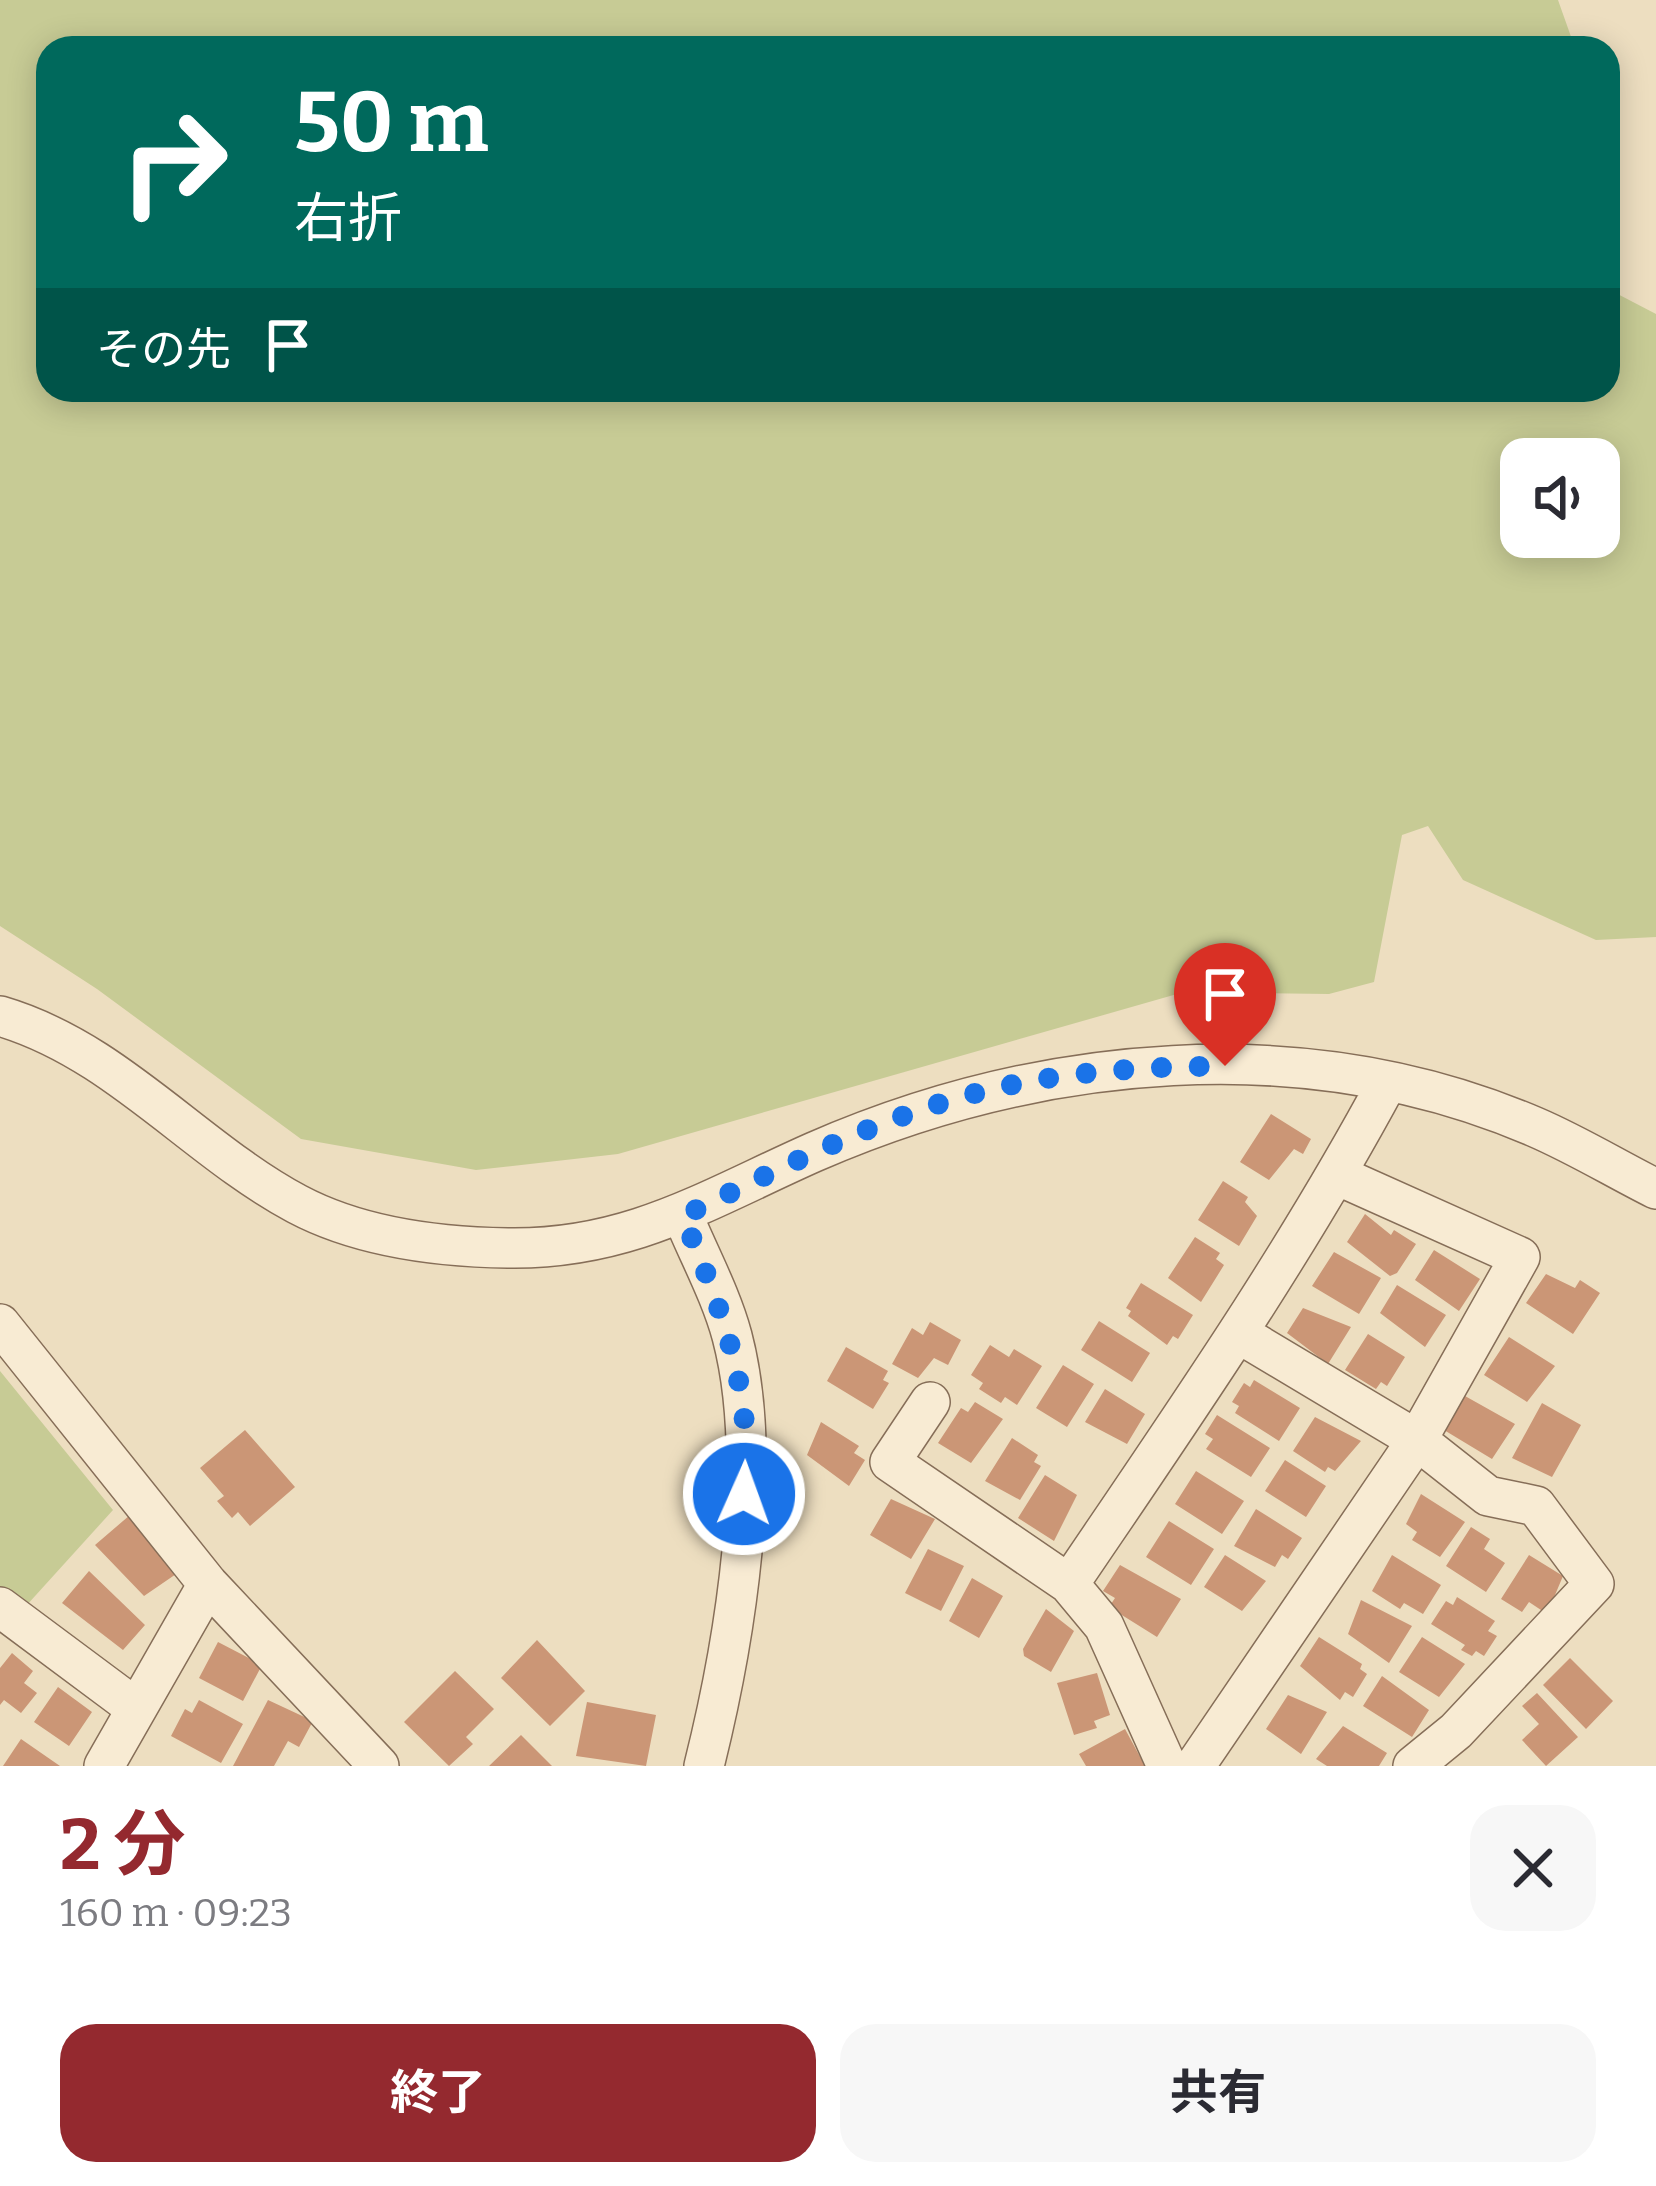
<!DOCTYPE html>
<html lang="ja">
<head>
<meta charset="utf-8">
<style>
	body { margin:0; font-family:Bitter,"Noto Sans JP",serif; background:#f7f7f7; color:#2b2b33; height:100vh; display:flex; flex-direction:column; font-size:45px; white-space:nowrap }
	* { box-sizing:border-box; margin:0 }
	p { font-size:39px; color:#7c7c81 }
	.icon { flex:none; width:66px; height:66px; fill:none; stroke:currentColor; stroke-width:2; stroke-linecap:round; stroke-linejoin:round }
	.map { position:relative; height:1766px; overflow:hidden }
	.panel { display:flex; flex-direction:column; background:#fff; flex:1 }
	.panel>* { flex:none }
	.guide { position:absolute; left:36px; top:36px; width:1584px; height:366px; border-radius:36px; box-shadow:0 6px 30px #0003; background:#00695c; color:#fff; overflow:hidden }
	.buttons { position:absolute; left:1500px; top:438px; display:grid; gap:24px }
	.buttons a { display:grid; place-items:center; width:120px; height:120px; border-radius:24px; background:#fff; box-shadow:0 6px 30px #0003; font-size:60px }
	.pin { position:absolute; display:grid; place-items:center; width:102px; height:102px; color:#fff; margin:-123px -51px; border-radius:50% 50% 50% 0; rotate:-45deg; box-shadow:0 0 12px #0007 }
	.pin .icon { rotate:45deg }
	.me { position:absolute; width:132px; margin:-66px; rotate:2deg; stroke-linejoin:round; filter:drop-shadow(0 0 9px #0008) }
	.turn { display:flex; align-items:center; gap:42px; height:252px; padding:0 60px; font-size:54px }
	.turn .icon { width:156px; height:156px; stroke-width:2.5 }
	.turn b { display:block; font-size:84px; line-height:102px }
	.then { display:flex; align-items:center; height:114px; padding:0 60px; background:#0003; gap:24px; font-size:45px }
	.round { display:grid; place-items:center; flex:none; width:126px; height:126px; border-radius:36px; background:#f7f7f7 }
	.head { display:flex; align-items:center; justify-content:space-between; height:204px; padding:0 60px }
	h1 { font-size:72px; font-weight:700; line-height:90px; color:#94292f }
	.cta { display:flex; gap:24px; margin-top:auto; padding:24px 60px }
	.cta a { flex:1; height:138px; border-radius:36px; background:#94292f; color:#fff; font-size:48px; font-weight:700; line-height:138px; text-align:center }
	.cta a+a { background:#f7f7f7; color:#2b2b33 }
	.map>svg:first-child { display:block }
</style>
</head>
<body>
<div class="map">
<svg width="1656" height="1766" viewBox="0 0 1656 1766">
	<rect width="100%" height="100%" fill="#eddec0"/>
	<path fill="#c7cb95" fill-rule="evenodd" d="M0,0H1558L1575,48H48V390H1608V289L1656,314V937L1596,940L1463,880L1428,826L1402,835L1374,982L1329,994L1184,992L618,1154L476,1170L301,1139L97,989L0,926ZM1521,459H1599V537H1521Z
		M0,1371L113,1510L26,1606L0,1587Z"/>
	<path fill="#cb9676" d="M1271,1114L1311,1139L1303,1154L1294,1149L1269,1180L1240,1162Z
		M1223,1181L1248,1197L1245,1202L1257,1216L1239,1246L1198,1220Z
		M1365,1214L1391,1235L1394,1230L1416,1244L1397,1273L1390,1276L1347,1242Z
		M1195,1237L1220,1253L1216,1259L1224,1265L1201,1302L1168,1278Z
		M1434,1250L1480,1279L1459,1311L1415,1280Z
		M1334,1252L1381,1278L1359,1314L1312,1286Z
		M1546,1274L1575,1288L1580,1280L1600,1293L1573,1334L1526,1303Z
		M1141,1283L1193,1315L1178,1339L1173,1336L1167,1345L1128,1316L1131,1311L1126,1308Z
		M1397,1285L1446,1315L1425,1347L1380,1313Z
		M1303,1308L1351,1327L1328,1364L1287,1333Z
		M1099,1321L1150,1353L1132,1382L1081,1350Z
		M930,1322L961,1340L948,1365L934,1358L918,1378L892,1364L912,1328L923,1335Z
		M1368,1334L1405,1357L1387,1386L1381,1382L1376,1389L1345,1370Z
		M1509,1337L1555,1366L1527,1402L1484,1375Z
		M990,1345L1009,1357L1014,1349L1042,1366L1017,1405L1005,1397L1001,1403L979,1389L983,1383L971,1375Z
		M846,1347L888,1371L883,1380L889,1383L873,1409L827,1381Z
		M1063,1365L1094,1384L1067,1427L1036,1408Z
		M1254,1380L1300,1408L1279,1441L1235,1413L1239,1406L1232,1402L1244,1383L1250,1387Z
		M1105,1389L1145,1414L1127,1444L1085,1422Z
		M1465,1396L1515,1424L1492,1459L1444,1430Z
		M975,1402L1003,1419L971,1463L938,1443L961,1408L968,1412Z
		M1542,1403L1581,1425L1552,1477L1512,1458Z
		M1217,1415L1270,1448L1251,1477L1206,1449L1213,1439L1205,1434Z
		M1315,1417L1361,1441L1335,1471L1328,1467L1325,1472L1293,1451Z
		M821,1422L859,1446L854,1453L865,1460L849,1486L807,1455Z
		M245,1430L295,1487L250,1526L238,1512L232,1518L217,1501L224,1496L200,1468Z
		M1012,1438L1038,1455L1034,1462L1041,1466L1020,1500L985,1481Z
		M1285,1460L1326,1486L1306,1517L1265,1491Z
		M1196,1471L1244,1501L1222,1534L1175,1504Z
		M1045,1475L1077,1495L1054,1541L1018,1518Z
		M1421,1494L1465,1522L1440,1557L1412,1540L1417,1532L1406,1524Z
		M891,1499L935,1519L911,1559L870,1535Z
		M1256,1509L1302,1538L1288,1559L1282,1555L1275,1567L1234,1546Z
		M130,1515L179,1572L144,1596L95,1545Z
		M1169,1521L1214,1549L1191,1585L1146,1557Z
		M1471,1527L1490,1539L1484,1549L1505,1563L1486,1592L1446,1566Z
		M928,1549L964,1566L941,1611L905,1593Z
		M1225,1555L1266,1581L1242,1611L1204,1587Z
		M1392,1555L1441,1585L1423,1614L1404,1603L1400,1609L1372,1591Z
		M1529,1555L1563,1576L1547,1614L1529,1602L1522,1612L1501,1599Z
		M1120,1565L1181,1599L1157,1637L1109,1607L1115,1598L1103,1591Z
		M89,1571L145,1625L123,1650L62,1603Z
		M972,1578L1003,1596L979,1638L949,1621Z
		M1457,1597L1495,1621L1488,1631L1497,1636L1484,1656L1476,1651L1472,1656L1461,1650L1465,1645L1431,1624L1446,1601L1453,1605Z
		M1361,1600L1412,1626L1389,1663L1348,1634Z
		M1046,1609L1074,1631L1051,1672L1024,1656L1023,1649Z
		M1319,1637L1362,1664L1360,1669L1367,1674L1353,1697L1345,1692L1340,1700L1300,1666Z
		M1422,1637L1465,1664L1439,1697L1399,1672Z
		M537,1640L585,1691L550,1726L501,1678Z
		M218,1642L262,1665L243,1701L199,1678Z
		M12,1653L33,1671L24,1683L37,1693L21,1713L4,1700L0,1705V1668Z
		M1570,1658L1613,1701L1586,1729L1543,1685Z
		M455,1671L494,1709L466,1737L473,1744L449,1766L404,1722Z
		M1097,1673L1110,1715L1094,1721L1097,1728L1074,1735L1057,1683Z
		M1382,1676L1429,1710L1412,1737L1363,1706Z
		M58,1687L92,1712L69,1746L34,1722Z
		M1537,1693L1578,1737L1546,1766L1522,1740L1539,1724L1522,1706Z
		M1288,1695L1327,1712L1301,1754L1266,1729Z
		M199,1700L243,1724L221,1763L171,1736L185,1709L192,1713Z
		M268,1700L313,1721L299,1747L288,1741L274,1766H233Z
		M587,1702L656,1715L646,1766L576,1756Z
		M1343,1726L1387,1753L1379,1766H1327L1316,1759Z
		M1125,1729L1145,1766H1086L1079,1754Z
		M521,1735L552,1766H489Z
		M21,1739L60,1766H3Z"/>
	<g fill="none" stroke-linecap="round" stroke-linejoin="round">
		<g stroke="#866e58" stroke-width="42">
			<path id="minor" d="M0,1016C116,1050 194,1149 297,1204C359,1237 438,1247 508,1248C629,1250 708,1199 814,1152C1039,1054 1305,1028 1535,1127C1577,1145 1616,1169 1656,1189
				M683,1216C699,1255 721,1295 732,1336C765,1461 735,1642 704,1766
				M0,1324L208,1584L379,1766
				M1238,1333L1417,1440L1488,1496L1536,1506L1594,1584L1456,1731L1413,1766
				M930,1402L890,1462L1069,1584
				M0,1607L133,1706
				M104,1766L208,1584
				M1167,1766L1104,1626L1069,1584C1180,1420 1293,1258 1387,1083
				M1195,1766L1417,1440L1520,1257L1337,1175"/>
		</g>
		<use href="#minor" stroke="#f8ebd3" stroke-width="39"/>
	</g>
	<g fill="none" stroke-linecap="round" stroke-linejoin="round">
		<path stroke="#1a73e8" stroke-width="21" stroke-dasharray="0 37.8" d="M744,1494C754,1388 722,1312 683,1216C773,1172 865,1124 962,1097C1049,1072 1136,1067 1225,1066"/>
	</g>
</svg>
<div class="buttons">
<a><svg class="icon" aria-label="sound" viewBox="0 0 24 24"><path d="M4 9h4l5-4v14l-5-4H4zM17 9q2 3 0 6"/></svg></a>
</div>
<div class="pin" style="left:1225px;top:1066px;background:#d93025"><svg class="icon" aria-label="arrive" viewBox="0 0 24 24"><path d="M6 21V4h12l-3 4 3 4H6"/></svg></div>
<svg class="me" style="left:744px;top:1494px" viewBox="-20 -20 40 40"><circle r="17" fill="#1a73e8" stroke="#fff" stroke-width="3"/><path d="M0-11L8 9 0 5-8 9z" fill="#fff"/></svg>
<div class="guide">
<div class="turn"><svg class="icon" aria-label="right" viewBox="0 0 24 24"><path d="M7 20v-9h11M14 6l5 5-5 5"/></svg><div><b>50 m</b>右折</div></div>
<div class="then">その先<svg class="icon" aria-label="arrive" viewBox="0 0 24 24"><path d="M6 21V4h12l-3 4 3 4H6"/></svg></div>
</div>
</div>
<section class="panel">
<div class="head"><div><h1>2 分</h1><p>160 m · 09:23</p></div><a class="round"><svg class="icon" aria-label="close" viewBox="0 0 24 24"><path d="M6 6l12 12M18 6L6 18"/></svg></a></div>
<div class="cta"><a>終了</a><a>共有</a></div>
</section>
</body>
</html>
